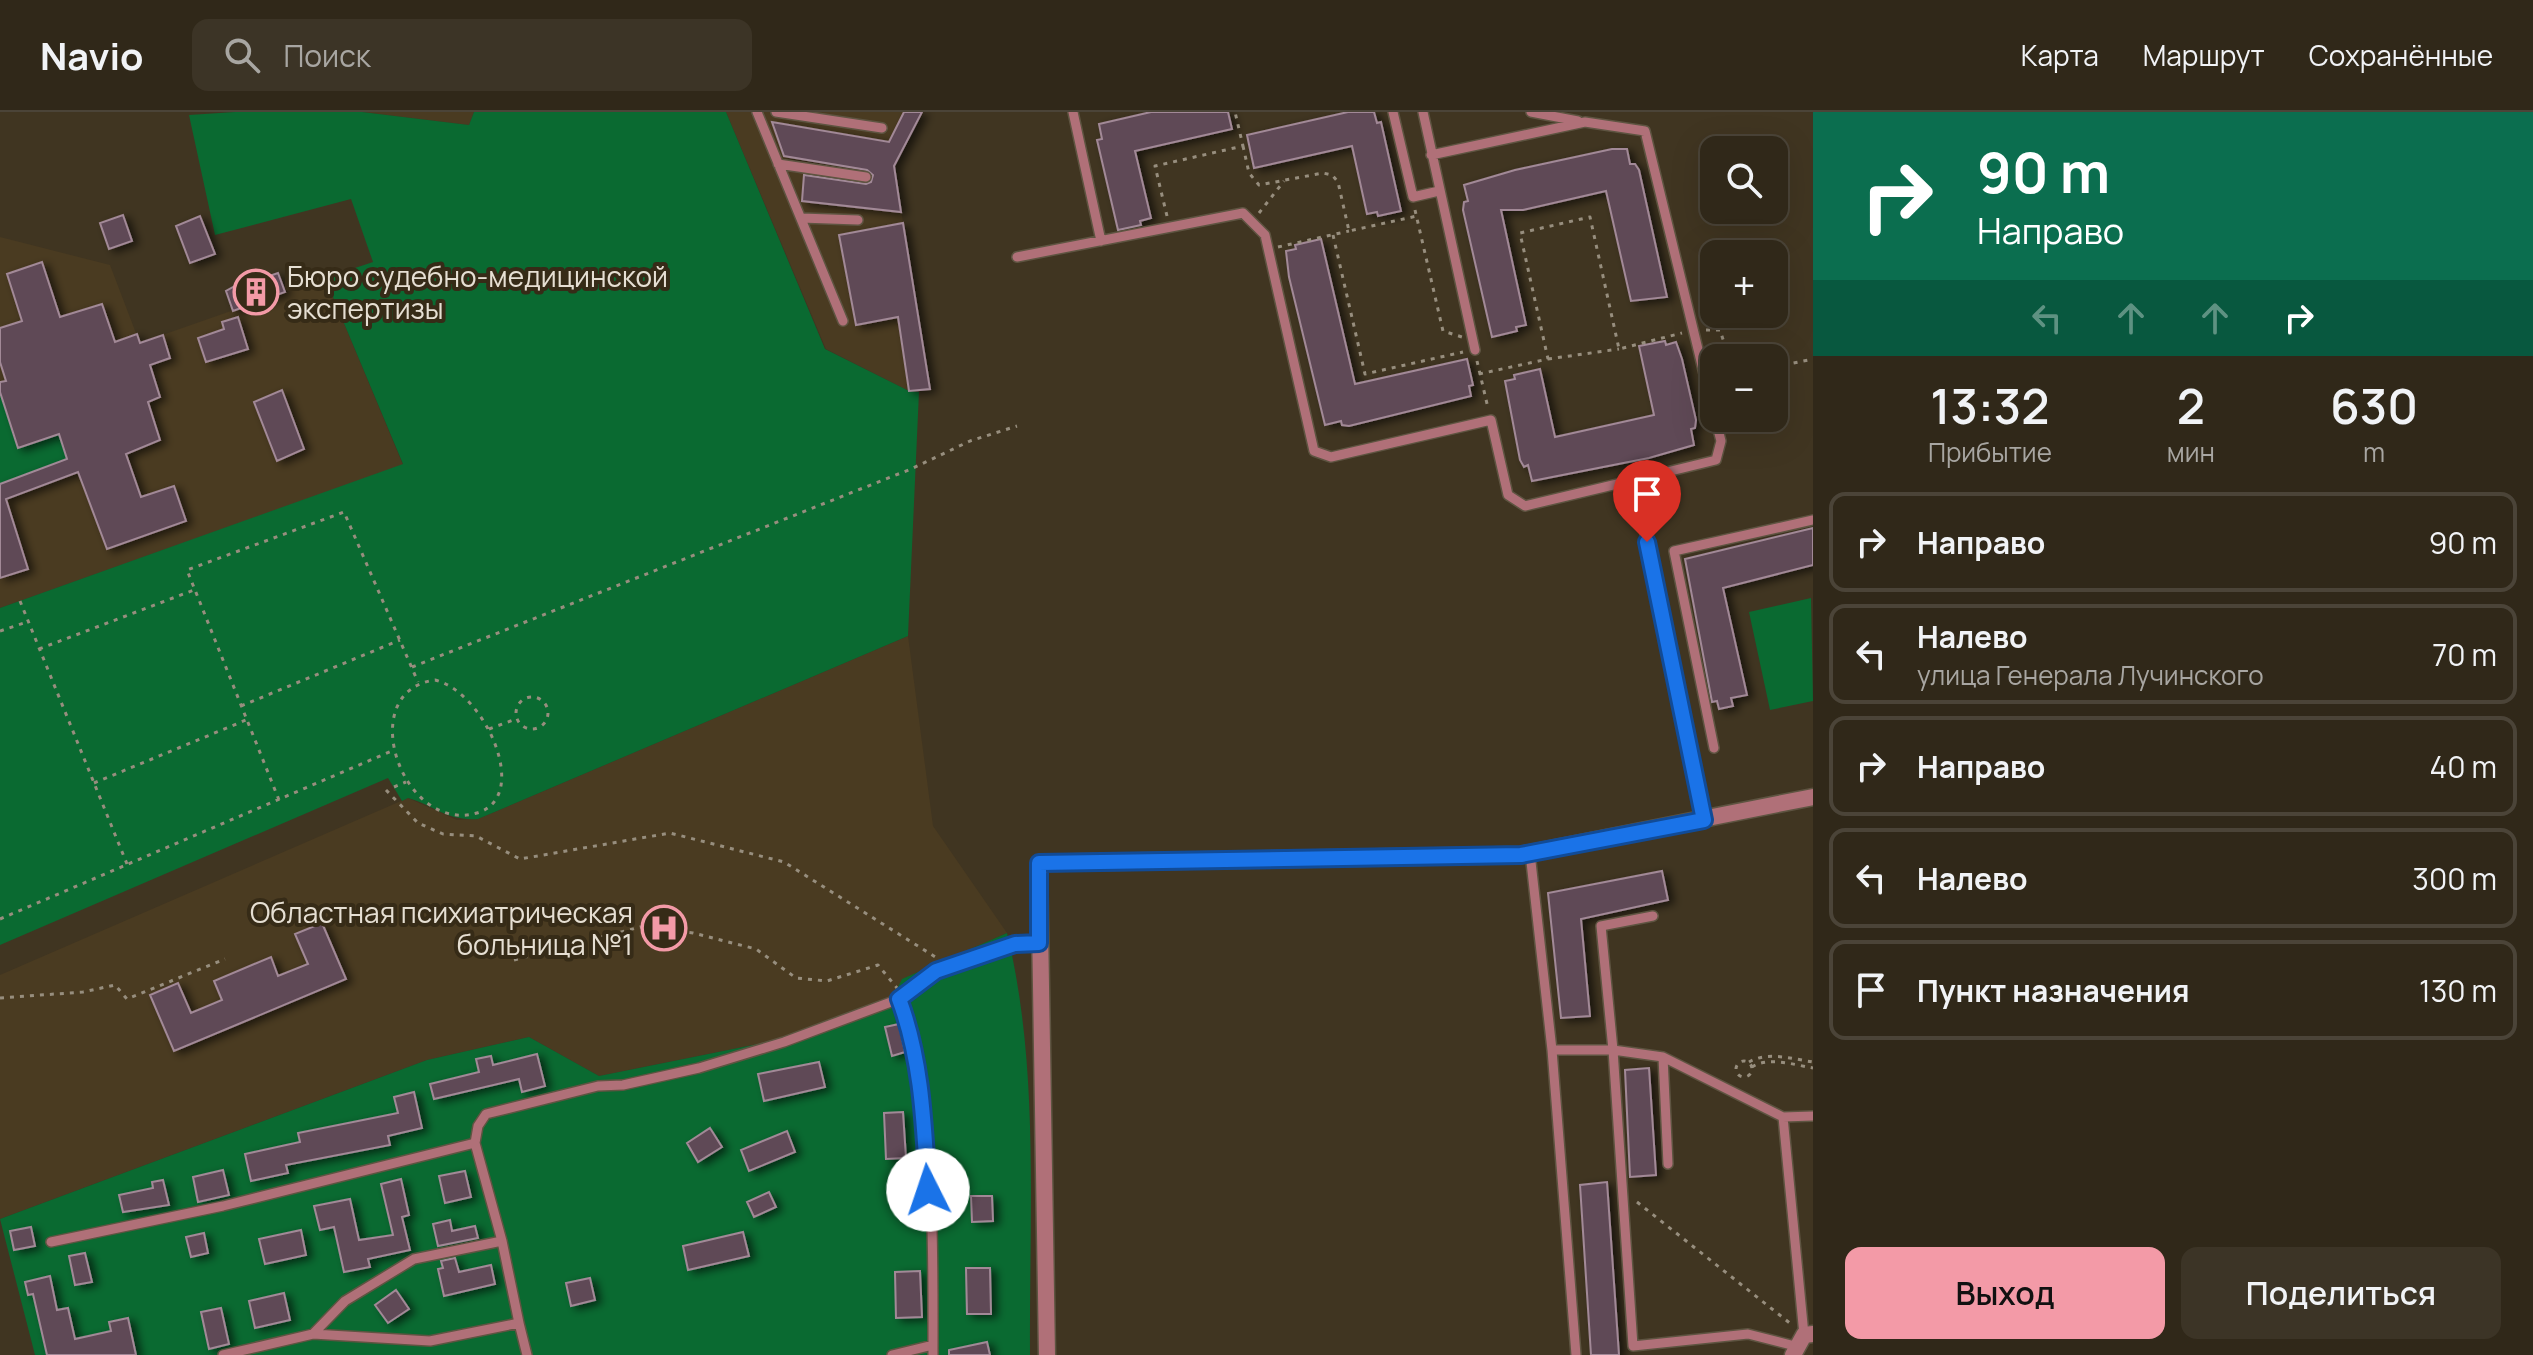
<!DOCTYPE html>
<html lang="ru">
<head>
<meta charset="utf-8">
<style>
	body { margin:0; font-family:Manrope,sans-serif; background:#3c3426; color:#f1f3f6; height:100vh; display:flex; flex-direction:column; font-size:30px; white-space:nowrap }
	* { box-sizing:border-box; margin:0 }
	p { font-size:26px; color:#a8a6a2 }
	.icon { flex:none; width:44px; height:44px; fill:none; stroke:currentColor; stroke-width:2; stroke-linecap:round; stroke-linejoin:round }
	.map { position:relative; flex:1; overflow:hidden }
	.panel { display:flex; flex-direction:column; background:#302819; width:720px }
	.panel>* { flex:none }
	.hud { background:#0b6e4f; color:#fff; overflow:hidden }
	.fabs { position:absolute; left:1700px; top:24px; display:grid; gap:16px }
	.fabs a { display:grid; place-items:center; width:88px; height:88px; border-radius:16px; background:#302819; box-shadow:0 8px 32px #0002,0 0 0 2px #4b4438; font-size:40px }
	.pin { position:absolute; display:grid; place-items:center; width:68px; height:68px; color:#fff; margin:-82px -34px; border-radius:50% 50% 50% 0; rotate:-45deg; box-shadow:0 0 8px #0007 }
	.pin .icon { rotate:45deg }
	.me { position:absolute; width:88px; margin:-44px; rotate:356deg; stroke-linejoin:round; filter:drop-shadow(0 0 6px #0008) }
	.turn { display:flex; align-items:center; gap:28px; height:168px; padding:0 32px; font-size:36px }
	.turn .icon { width:104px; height:104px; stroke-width:2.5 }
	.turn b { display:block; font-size:56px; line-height:68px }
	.lanes { display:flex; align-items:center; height:76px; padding:0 32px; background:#0003; justify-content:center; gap:40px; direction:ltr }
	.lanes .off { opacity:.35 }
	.eta { display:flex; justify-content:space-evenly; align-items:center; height:136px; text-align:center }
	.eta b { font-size:48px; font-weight:600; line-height:56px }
	.action { display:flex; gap:16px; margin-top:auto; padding:16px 32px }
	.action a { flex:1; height:92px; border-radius:16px; background:#f39aa7; color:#111; font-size:32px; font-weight:600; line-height:92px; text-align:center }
	.action a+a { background:#3c3426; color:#f1f3f6 }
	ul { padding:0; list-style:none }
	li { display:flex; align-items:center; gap:24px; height:100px; margin:0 16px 12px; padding:0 16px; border:4px solid #4b4438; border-radius:16px }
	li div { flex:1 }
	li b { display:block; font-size:30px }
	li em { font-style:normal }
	header { display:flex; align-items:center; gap:48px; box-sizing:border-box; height:112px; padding:0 40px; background:#302819; border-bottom:2px solid #4b4438 }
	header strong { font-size:38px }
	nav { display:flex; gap:44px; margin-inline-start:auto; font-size:28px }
	.search { width:560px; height:72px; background:#3c3426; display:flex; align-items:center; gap:20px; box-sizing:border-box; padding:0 28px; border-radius:16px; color:#a8a6a2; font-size:30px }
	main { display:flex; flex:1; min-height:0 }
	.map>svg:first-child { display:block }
</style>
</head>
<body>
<header>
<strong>Navio</strong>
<div class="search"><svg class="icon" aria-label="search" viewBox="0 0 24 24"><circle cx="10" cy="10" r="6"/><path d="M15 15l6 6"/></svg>Поиск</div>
<nav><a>Карта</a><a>Маршрут</a><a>Сохранённые</a></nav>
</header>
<main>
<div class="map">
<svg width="1813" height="1243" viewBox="0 0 1813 1243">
	<defs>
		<filter id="shadow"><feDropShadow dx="5.5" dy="3" stdDeviation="4" flood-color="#0009"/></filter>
	</defs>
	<rect width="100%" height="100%" fill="#403521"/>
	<path fill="#4a3b21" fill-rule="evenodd" d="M362,0H474L469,13Z
		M726,0H922L894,54L930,277L909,279L826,237Z
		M0,125L110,153L142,237L155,240L151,227L325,166L403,353L0,496Z
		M908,524L933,714L1007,821L903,867L893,885L788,926L599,964L529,925L427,948L0,1107V863L408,686L457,708L478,707ZM322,811L345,867L173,939L150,883L178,871L191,901L222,888L214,869L271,846L278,864L307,852L295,822Z"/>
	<path fill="#0a6a31" d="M235,0H362L469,13L474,0H726L825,237L909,279L919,280L908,524L478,707C446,709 436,694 408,686L402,689L388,666L0,833V496L403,352L325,166L373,150L351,87L215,123L189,3Z
		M0,280L18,335L59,322L67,347L0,372Z
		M1811,486L1813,589L1770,598L1749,500Z
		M1007,821C1040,956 1029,1104 1030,1243H35L0,1107L427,948L529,925L599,964L788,926L893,885L902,867Z"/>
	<path fill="#5f4956" stroke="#a28997" stroke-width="2" filter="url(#shadow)" d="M904,0H922L894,54L901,100L802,89L804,63L866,72L871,70L873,63L867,58L784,44L772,10L889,30Z
		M1151,0H1228L1232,17L1135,39L1151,106L1140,109L1141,113L1118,118L1097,28L1102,27L1099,12Z
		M1348,0H1374L1377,11L1381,10L1401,99L1378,104L1377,100L1367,102L1352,34L1254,56L1247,23Z
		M1612,37H1627L1630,52H1635L1639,58L1667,185L1631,189L1606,79L1523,98H1501L1526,213L1516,215L1517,219L1492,225L1463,98L1464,90L1468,89L1464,73L1515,58Z
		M123,103L132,129L109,137L100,111Z
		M200,104L215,142L190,151L176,114Z
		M903,111L930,277L909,279L898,205L856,213L839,123Z
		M1321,127L1355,272L1467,247L1473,273L1469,274L1471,284L1349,314L1342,313L1341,309L1325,313L1289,165L1286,139L1296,137L1295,133Z
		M42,150L60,205L102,192L115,230L137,222L140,231L163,223L170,246L150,253L160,285L148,290L160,328L126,342L141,385L174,374L186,409L107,437L78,360L6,387L28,457L0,466V372L67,347L59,322L18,336L0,280V270L6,269L0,250V216L22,209L7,162Z
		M278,161L285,180L233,199L226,179L253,164L255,169Z
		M238,205L248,237L206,250L198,226L224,217L222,210Z
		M1665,229L1666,233L1676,230L1682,247L1696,308L1695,316L1691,317L1694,333L1649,346L1532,369L1528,353L1524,355L1520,348L1505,269L1515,267L1514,263L1540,257L1555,325L1654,303L1639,234Z
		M282,278L304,337L277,349L254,290Z
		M1813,416V453L1723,476L1747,583L1731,586L1733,594L1719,597L1717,589L1712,590L1685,447Z
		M1662,759L1668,788L1581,807L1590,904L1561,906L1548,781Z
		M322,811L346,867L174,939L150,883L178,871L191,901L222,888L214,869L271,845L278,864L308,852L295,822Z
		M899,912L905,940L892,944L885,915Z
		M537,942L545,974L522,980L519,967L434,987L430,972L479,960L476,947L491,944L493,953Z
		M819,950L825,975L764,989L758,962Z
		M1649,956L1656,1063L1630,1065L1625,958Z
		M414,980L422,1016L388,1024L390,1033L286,1053L288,1061L251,1069L245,1042L300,1030L298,1021L398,1001L394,985Z
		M903,1000L906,1046L886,1047L884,1001Z
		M710,1016L722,1035L698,1050L687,1031Z
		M787,1019L795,1040L749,1059L741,1038Z
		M223,1058L229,1083L198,1090L193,1065Z
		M465,1059L471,1085L445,1091L439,1064Z
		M401,1067L409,1103L402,1105L410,1138L368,1147L370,1155L344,1160L334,1115L320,1118L314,1094L350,1087L359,1128L393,1123L381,1072Z
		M163,1068L169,1093L123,1100L119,1083L153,1076L152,1070Z
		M1607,1070L1619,1243H1591L1580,1073Z
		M769,1080L776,1095L754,1105L747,1090Z
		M971,1084H992L993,1109L972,1110Z
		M450,1108L452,1119L475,1114L478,1126L438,1134L433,1112Z
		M31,1115L35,1134L14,1138L10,1119Z
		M301,1118L306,1143L265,1152L259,1127Z
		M743,1120L749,1144L688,1158L683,1134Z
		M204,1121L208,1141L191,1145L186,1125Z
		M85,1141L92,1170L75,1173L69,1144Z
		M455,1146L459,1160L491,1153L495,1172L444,1184L438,1157L443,1156L441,1149Z
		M966,1156H990L991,1202H967Z
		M920,1159L922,1205L896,1206L895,1160Z
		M50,1164L57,1198L68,1196L75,1227L111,1219L109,1210L128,1206L136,1243H47L33,1182L28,1183L25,1170Z
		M590,1166L595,1188L571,1194L566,1171Z
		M396,1178L409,1197L388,1211L375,1193Z
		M284,1181L290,1208L255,1216L249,1189Z
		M221,1196L229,1232L209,1237L201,1200Z
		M987,1230L990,1243H949V1238Z"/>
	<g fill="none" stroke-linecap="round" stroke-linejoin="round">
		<g stroke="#5e5441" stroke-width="12">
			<path id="service" d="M757,0L843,209
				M776,0L882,16
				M1073,0L1101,129
				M1393,0L1413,85L1439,79
				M1423,0L1475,238
				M1531,0L1578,9
				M1431,43L1585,10L1645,19L1714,303
				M778,52L866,65
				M801,106L858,108
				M1017,145L1243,101L1265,123L1314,339L1331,345L1491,308L1508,383L1525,394L1634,368
				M1714,636L1674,439L1813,408
				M1704,708L1634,368L1716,348L1721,329L1715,306
				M1530,741L1552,938
				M1653,804L1601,814L1613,938L1663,945L1783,1005L1804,1223
				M899,887L936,859L1015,832L1039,831
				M1663,945L1668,1052
				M1783,1005L1813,1004
				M502,1129L475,1031L478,1014L486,1002L598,974L623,973L699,956L784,930L899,887C936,990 933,1133 933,1243
				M51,1130L223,1094L475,1031
				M519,1211L527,1243
				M223,1243L313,1222L430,1229L519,1211L502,1129L414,1147L345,1189L313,1222
				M892,1243L933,1233
				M1576,1243L1552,938H1613L1633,1234L1748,1222L1795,1234"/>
		</g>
		<g stroke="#5e5441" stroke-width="19">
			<path id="minor" d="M1047,1243L1039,751L1521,743L1813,685
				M1793,1243L1804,1223L1813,1222"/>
		</g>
		<path stroke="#978e7e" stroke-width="3" stroke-dasharray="4 6" stroke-linecap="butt" d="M1243,34L1249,61L1259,73L1323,61L1332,63L1338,70L1349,119L1417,104
			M1415,98L1443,219L1462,225
			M1259,101L1284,69
			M1167,104L1155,54L1243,34L1235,0
			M1333,123L1365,262L1463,240
			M1278,135L1349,119
			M1706,218H1720L1729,246
			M1548,247L1619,237
			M1477,249L1488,296
			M1774,255L1813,247
			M1479,262L1548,247L1520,121L1590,105L1619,237L1682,221
			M20,489L127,752
			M0,519L27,510
			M39,537L194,478
			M412,555L911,357L970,329L1017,314
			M435,568C485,580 532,685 477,701C402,723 353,579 435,568Z
			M516 601a16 16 0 1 1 32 0a16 16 0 1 1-32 0Z
			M241,594L400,528
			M489,617L516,607
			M94,671L246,608
			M394,675L406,670
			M386,678L418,711L443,722L476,724L520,747L670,721L784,750L937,846
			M279,688L187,458L344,400L418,570
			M0,807L394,638
			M514,848L640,815L693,821L756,837L796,866L827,869L878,853L897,876
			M0,886L83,880L115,873L127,887L225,847
			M1736 957a8 8 0 1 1 16 0a8 8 0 1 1-16 0Z
			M1749,950C1767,939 1793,947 1813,950
			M1752,955C1768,944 1795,953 1813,956
			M1637,1090L1791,1212"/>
		<use href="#service" stroke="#b07078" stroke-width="9"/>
		<use href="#minor" stroke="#b07078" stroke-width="16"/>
	</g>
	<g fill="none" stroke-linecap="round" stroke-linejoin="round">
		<g stroke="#114b97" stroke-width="20">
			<path id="route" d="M928,1078C924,1014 922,948 899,887L936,859L1015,832L1039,831V751L1521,743L1704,708L1647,430"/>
		</g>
		<use href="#route" stroke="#1a73e8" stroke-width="14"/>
	</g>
	<defs>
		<g id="building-ring" transform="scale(2.3)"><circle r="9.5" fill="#362b17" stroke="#f39aa7" stroke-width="1.5"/><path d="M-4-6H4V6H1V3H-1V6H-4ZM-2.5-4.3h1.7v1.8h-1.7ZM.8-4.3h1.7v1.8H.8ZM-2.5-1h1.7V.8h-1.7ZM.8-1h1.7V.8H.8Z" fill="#f39aa7"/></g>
		<g id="hospital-ring" transform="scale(2.3)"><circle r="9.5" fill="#362b17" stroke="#f39aa7" stroke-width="1.5"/><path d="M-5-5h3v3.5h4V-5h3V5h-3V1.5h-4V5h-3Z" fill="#f39aa7"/></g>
	</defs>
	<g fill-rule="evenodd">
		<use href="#building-ring" x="256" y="180"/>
		<use href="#hospital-ring" x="664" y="816"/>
	</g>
	<g text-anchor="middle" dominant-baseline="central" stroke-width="8" stroke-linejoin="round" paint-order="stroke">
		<g font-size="28" fill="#e6dfd3" stroke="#362b17" text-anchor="start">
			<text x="287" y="164">Бюро судебно-медицинской<tspan x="287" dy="32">экспертизы</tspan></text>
			<text x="633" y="800" text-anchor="end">Областная психиатрическая<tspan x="633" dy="32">больница №1</tspan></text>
		</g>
	</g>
</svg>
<div class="fabs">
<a><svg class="icon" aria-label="search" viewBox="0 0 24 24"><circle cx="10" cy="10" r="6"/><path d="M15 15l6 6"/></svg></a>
<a>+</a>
<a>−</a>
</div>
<div class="pin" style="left:1647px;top:430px;background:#d93025"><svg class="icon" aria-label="arrive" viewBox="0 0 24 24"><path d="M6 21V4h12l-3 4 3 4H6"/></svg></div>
<svg class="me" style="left:928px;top:1078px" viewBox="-20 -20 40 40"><circle r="19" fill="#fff"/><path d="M0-13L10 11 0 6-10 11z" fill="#1a73e8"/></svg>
</div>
<section class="panel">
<div class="hud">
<div class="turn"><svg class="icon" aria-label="right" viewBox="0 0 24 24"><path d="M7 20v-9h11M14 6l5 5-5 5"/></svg><div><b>90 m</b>Направо</div></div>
<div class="lanes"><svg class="icon off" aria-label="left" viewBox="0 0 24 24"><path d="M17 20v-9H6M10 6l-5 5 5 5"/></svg><svg class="icon off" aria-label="ahead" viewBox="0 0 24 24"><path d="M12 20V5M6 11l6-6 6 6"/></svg><svg class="icon off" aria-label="ahead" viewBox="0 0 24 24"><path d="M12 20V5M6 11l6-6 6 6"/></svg><svg class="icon" aria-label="right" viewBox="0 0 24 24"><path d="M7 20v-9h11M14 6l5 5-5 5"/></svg></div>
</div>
<div class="eta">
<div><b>13:32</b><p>Прибытие</p></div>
<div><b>2</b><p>мин</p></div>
<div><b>630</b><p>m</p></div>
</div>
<ul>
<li><svg class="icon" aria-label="right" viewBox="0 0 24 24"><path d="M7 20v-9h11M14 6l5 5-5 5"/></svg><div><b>Направо</b></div><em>90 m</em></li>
<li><svg class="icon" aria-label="left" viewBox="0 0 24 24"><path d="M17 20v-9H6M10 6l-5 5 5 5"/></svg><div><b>Налево</b><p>улица Генерала Лучинского</p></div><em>70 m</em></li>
<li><svg class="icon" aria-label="right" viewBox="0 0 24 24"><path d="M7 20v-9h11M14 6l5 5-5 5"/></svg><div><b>Направо</b></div><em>40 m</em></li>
<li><svg class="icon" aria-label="left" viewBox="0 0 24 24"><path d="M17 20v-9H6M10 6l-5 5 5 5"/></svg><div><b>Налево</b></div><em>300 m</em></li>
<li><svg class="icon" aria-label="arrive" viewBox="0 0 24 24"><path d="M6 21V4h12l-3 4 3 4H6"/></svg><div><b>Пункт назначения</b></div><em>130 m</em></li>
</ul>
<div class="action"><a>Выход</a><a>Поделиться</a></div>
</section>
</main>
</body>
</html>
